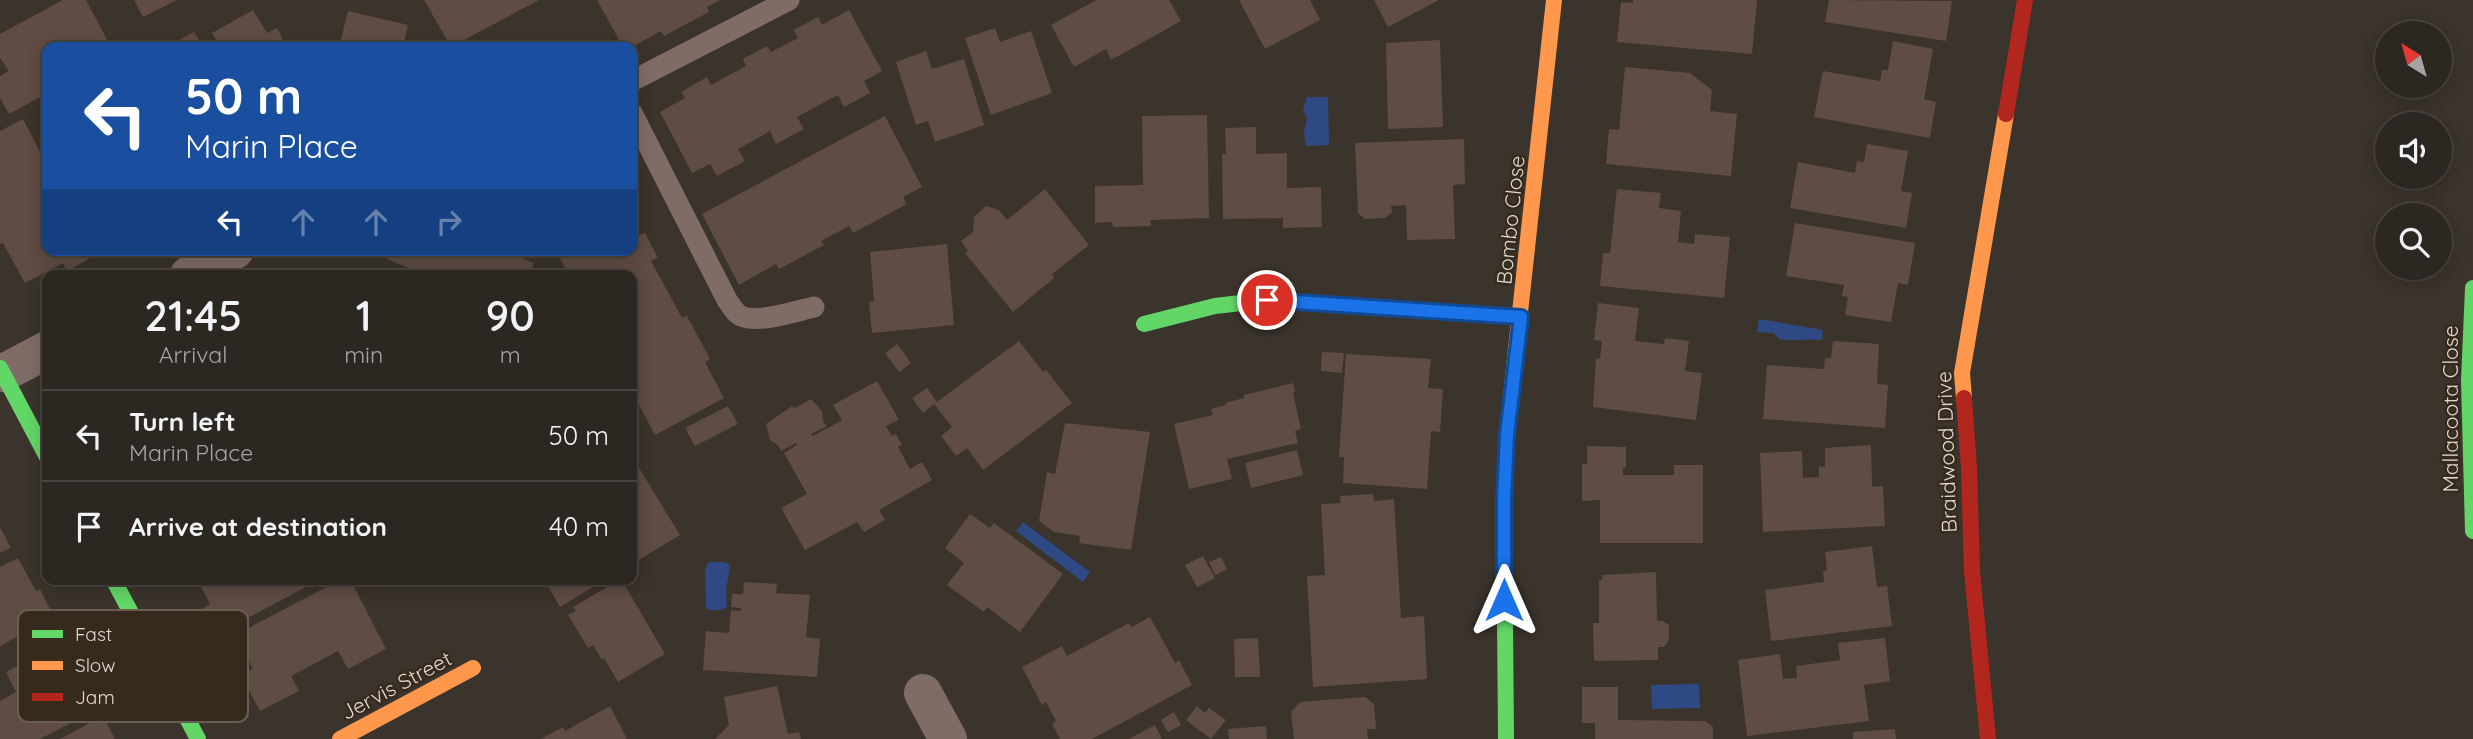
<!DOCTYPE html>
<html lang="en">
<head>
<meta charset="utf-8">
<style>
	body { margin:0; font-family:Quicksand,sans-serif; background:#38332e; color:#f1f3f6; height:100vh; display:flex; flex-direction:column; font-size:26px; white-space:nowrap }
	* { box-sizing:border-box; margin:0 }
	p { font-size:23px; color:#a6a5a5 }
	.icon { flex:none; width:38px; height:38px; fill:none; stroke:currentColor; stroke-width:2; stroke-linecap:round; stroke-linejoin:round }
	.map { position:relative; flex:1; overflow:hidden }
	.sheet { position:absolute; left:42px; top:270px; width:595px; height:315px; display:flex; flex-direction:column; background:#2c2721; border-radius:14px; box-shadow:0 4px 18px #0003,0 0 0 2px #48443f }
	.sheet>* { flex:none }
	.banner { position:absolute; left:42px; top:42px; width:595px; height:214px; border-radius:14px; box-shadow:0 4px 18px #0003,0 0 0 2px #48443f; background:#1a4fa0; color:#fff; overflow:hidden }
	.needle { width:46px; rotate:323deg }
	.fabs { position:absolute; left:2375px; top:21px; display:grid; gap:14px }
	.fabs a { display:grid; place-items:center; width:77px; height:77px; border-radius:50%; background:#2c2721; box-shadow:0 4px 18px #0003,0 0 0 2px #48443f; font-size:35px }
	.pin { position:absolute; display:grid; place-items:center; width:60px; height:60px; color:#fff; margin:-30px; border:4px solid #fff; border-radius:50%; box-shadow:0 2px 7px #0007 }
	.me { position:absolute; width:77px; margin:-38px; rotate:0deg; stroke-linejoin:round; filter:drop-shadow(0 0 5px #0008) }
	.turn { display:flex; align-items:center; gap:24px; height:147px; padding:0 28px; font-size:32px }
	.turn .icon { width:91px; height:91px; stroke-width:2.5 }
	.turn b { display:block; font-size:49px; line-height:60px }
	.lanes { display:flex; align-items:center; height:66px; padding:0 28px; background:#0003; justify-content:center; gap:35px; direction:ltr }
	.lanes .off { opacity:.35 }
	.eta { display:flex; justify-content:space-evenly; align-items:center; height:119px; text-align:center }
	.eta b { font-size:42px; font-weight:600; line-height:49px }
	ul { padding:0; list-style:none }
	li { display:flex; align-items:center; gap:21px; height:91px; padding:0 28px; border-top:2px solid #48443f }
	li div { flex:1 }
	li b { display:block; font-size:26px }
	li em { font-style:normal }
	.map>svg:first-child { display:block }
</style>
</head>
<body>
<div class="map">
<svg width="2473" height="739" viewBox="0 0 2473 739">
	<rect width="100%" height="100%" fill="#3b342c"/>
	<path fill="#2f4985" d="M1307,97H1328L1329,145L1306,146L1304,132L1307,118L1303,111Z
		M1759,319L1823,330L1822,340C1806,338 1793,342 1779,339L1774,333L1757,332Z
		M1023,522L1090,572L1083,582L1016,531Z
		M709,562H725L730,565L726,590L727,606L722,610H708L706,607L705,570Z
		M1699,684L1700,708L1652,709L1651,685Z"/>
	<path fill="#5f4c43" d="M63,0H86L111,47H47V82L41,85L46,94L9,114L0,98V76L9,71L0,58V34Z
		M134,0H177L143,17Z
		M424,0H539L451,47Z
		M597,0H720L707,7L709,12L664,36L661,31L632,47H623Z
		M1096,0H1169L1181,21L1111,60L1106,49L1074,67L1051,25Z
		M1239,0H1310L1320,20L1265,49Z
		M1374,0H1439L1388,27Z
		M1633,0H1757L1752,54L1617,42L1621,2L1633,3Z
		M1829,0L1952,1L1946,41L1825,22Z
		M253,10L267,33L277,28L287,47H221L212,33Z
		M849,10L882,71L864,81L870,93L844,107L838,95L797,117L804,129L776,144L770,131L738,149L745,161L717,176L710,164L692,173L660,112L685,98L681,92L707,77L711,85L746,66L743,59L767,46L771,52L798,38L794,30L818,17L822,25Z
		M348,11L408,25L403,47H339Z
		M995,28L1000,42L1031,31L1052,93L991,115L965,38Z
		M194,32L203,47H166Z
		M1440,40L1443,127L1388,129L1386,43Z
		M1893,41L1933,49L1924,99L1936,102L1930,138L1814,117L1823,71L1880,81L1882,70H1888Z
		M926,51L932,69L964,59L984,125L935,142L928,121L916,125L896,62Z
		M1625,67L1690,73L1712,90L1710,111L1737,114L1731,176L1606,164L1609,129L1619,130Z
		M1207,115L1209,218L1150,220L1151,226L1113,227L1112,222L1095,223V186L1143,185L1142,116Z
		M885,116L922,187L903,197L907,204L853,233L849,226L821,241L824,245L779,269L776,264L739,285L702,214Z
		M23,119L47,165V250H93L96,255L67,271L63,263L25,283L3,243L0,244V131Z
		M1256,127V154L1287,153V188L1321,187L1322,227L1283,228V218L1223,219L1222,154H1226L1225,128Z
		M1464,139L1465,184L1453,185L1455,239L1407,240L1406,205L1391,206L1392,212L1385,218L1365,219L1358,213L1355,143Z
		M1867,144L1908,151L1901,191L1912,193L1906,228L1790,208L1798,162L1855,173L1857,161L1864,162Z
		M1045,189L1089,245L1052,274L1054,278L1013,312L965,253L968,251L961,241L973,232L974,217L986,206L999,210L1007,220Z
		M1617,189L1661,193L1659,208L1681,211L1678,242L1694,244L1695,234L1730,237L1724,298L1600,286L1603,253H1610Z
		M1795,223L1915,243L1908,285L1898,283L1891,322L1845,315L1848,297L1842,296L1844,285L1786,276Z
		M632,225L638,236L645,233L658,258L651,261L682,318L687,316L710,359L705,362L724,398L655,435L632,391V275H569L556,250H632Z
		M947,244L954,325L872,333L869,302L874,301L870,252Z
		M383,250H504L534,263L529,275H435L417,267L416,271L380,256Z
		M1598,303L1639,308L1635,341L1664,344L1665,338L1689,341L1685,371L1702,373L1696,420L1593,407L1596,358L1600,359L1602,341L1594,340Z
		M1019,341L1043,372L1046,370L1072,403L983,470L967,448L956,456L941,436L952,427L934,404L923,413L912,398L927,388L937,402Z
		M1833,341L1879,344L1877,384L1888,385L1885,428L1763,419L1767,365L1824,369L1825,358H1831Z
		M897,344L911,363L899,372L885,353Z
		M1322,352L1344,353L1342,373L1321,371Z
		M1346,354L1431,359L1428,388L1443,389L1440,432L1431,431L1427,489L1343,483L1344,457H1339Z
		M877,381L899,420L886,426L892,436L896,434L902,445L898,447L910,469L922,462L932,480L879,510L885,520L864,532L857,522L805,550L781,508L807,494L784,453L797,445L796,443L781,451L778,445L770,440L766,424L792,406L795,408L811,399L822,411L823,421L827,426L811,434L813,436L842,420L833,405Z
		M1293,383L1295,392L1293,393L1301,429L1295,431L1298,443L1227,459L1232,479L1189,489L1174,424L1213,415L1211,409L1226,405L1225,403L1244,398V395Z
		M728,406L738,424L695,446L685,428Z
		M1065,423L1150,432L1131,550L1079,543L1080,536L1054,532L1039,521L1047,472L1055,474Z
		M1871,445L1872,487L1883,486L1885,526L1763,532L1760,453L1802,451L1803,478L1819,477V466L1825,467V448Z
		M1587,446L1626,447V467L1623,468V475H1674V465H1703V543H1600V500L1582,501V464H1587Z
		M1297,450L1303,475L1251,488L1245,463Z
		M632,462L636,463L680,535L632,564Z
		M1373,494L1374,501L1394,499L1401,618L1424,616L1427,679L1313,687L1307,576L1325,575L1321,504L1341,503L1340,496Z
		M970,514L990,528L994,523L1063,574L1020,632L987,607L984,612L947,585L964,563L945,548Z
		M0,527L11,548L0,553Z
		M1872,546L1877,587L1887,586L1892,626L1771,641L1765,590L1824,582L1823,571L1827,570L1825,552Z
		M1203,556L1215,578L1197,587L1185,565Z
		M1221,557L1227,569L1215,575L1209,562Z
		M18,558L36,591L40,589L54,617L0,646V567Z
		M1656,572L1657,621H1663L1669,625V640L1664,647H1658V660L1594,661L1593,623H1599V580H1602V575Z
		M197,579H321L214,636L201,610L210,604Z
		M342,579H350L386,649L348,669L338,651L291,676L299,691L260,711L241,675L253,669L235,635Z
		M544,579H606L560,607Z
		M621,579L665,654L618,682L604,658L602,660L593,645L588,648L568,615L576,611L573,607Z
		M744,582L777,584L776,593L810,595L806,637L820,639L817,677L703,670L706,631L729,633L731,610L741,611V608L731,607L732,594H743Z
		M1150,617L1175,663L1179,660L1192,685L1092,739H1060L1052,724L1056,721L1046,702L1042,705L1022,667L1062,646L1067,656L1129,623L1132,627Z
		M1258,638L1260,677H1235L1234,639Z
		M1885,638L1890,681L1864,685L1869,721L1747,736L1738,660L1780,654L1783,679L1797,678L1796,666L1840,660L1838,643Z
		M60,643L81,684L93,677L107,704L40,739H0V701L16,692L6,672Z
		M777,686L788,734L799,732L801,739H715L729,725L724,697Z
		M1582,687H1618V720L1705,721L1713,727V739H1595V723H1582Z
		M1365,697L1374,704L1376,729H1367L1368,739H1294L1291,712L1300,702Z
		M610,706L627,739H541L563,727L565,731Z
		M1197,706L1205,713L1209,708L1226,720L1211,739L1186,720Z
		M1174,712L1181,725L1168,732L1161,720Z
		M103,716L115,739H60Z
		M1155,725L1162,739H1129Z
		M1266,726L1267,739H1229L1228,729Z
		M1895,729L1896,739H1853V732Z"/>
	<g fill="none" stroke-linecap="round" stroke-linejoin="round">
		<path stroke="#7f6c67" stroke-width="21" d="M632,81L789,0
			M632,113L727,300C730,304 734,311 738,314C752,326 796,311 814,307"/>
		<path stroke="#7f6c67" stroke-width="38" d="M189,275L235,250
			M3,373L47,350
			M923,693L948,739"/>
		<path stroke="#63d668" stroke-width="16" d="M2473,288L2469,381L2473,531
			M1144,324L1215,306L1267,300L1427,311
			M0,368L47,457
			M113,579L198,739
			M1506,739L1504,499L1507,435L1516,349"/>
		<path stroke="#ff974d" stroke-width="16" d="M1427,311L1521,317
			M1516,349L1554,0
			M1964,398L1962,373L2006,114
			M340,739L473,668"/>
		<path stroke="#b3261e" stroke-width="16" d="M2006,114L2025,0
			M1964,398L1969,468L1972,571L1988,739"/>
	</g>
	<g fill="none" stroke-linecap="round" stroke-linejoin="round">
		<g stroke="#114b97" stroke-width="18">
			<path id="route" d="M1267,300L1521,317L1507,435L1504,499V600"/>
		</g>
		<use href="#route" stroke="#1a73e8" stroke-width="12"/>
	</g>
	<g text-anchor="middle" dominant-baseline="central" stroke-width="5" stroke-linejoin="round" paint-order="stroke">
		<g font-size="21" fill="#e0d8cf" stroke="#362a1c">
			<text transform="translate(1510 220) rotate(-84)">Bombo Close</text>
			<text transform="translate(2450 409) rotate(-90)">Mallacoota Close</text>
			<text transform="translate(1946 452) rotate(-92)">Braidwood Drive</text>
			<text transform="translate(396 685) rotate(-28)">Jervis Street</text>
		</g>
	</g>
	<rect x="18" y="610" width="230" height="112" rx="10" fill="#362a1c" stroke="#695e52" stroke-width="2"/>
	<rect x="32" y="630" width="31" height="8" fill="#63d668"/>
	<rect x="32" y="661" width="31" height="9" fill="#ff974d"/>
	<rect x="32" y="693" width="31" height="8" fill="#b3261e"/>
	<g font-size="19" fill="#e0d8cf">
		<text x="75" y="641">Fast</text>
		<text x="75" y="672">Slow</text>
		<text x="75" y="704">Jam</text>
	</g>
</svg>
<div class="fabs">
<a><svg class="needle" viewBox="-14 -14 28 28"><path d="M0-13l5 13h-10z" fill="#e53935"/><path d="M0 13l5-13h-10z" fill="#a6a5a5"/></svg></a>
<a><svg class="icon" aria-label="sound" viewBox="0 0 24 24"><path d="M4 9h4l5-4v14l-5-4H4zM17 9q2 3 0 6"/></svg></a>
<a><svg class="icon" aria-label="search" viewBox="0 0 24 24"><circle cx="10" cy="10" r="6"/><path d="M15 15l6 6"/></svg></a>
</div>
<div class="pin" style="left:1267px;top:300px;background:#d93025"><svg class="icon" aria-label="arrive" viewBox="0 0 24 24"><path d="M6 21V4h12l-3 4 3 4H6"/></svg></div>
<svg class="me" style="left:1504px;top:600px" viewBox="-20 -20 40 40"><path d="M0-17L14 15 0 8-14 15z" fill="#1a73e8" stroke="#fff" stroke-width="4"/></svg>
<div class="banner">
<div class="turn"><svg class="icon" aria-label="left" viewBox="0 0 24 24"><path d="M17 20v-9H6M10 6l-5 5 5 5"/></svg><div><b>50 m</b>Marin Place</div></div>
<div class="lanes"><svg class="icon" aria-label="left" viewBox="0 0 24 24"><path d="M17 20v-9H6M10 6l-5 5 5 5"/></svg><svg class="icon off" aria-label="ahead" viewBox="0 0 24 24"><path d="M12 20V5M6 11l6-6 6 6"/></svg><svg class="icon off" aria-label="ahead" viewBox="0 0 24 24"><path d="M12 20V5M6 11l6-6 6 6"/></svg><svg class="icon off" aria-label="right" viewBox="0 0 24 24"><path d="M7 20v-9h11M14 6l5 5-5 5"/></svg></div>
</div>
<section class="sheet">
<div class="eta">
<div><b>21:45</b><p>Arrival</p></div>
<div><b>1</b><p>min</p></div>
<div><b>90</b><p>m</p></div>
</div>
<ul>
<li><svg class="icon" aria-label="left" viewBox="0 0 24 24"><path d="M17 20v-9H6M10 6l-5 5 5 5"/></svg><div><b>Turn left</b><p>Marin Place</p></div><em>50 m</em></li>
<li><svg class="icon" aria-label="arrive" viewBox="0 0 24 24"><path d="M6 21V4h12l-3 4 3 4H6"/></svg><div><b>Arrive at destination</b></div><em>40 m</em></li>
</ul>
</section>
</div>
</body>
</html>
